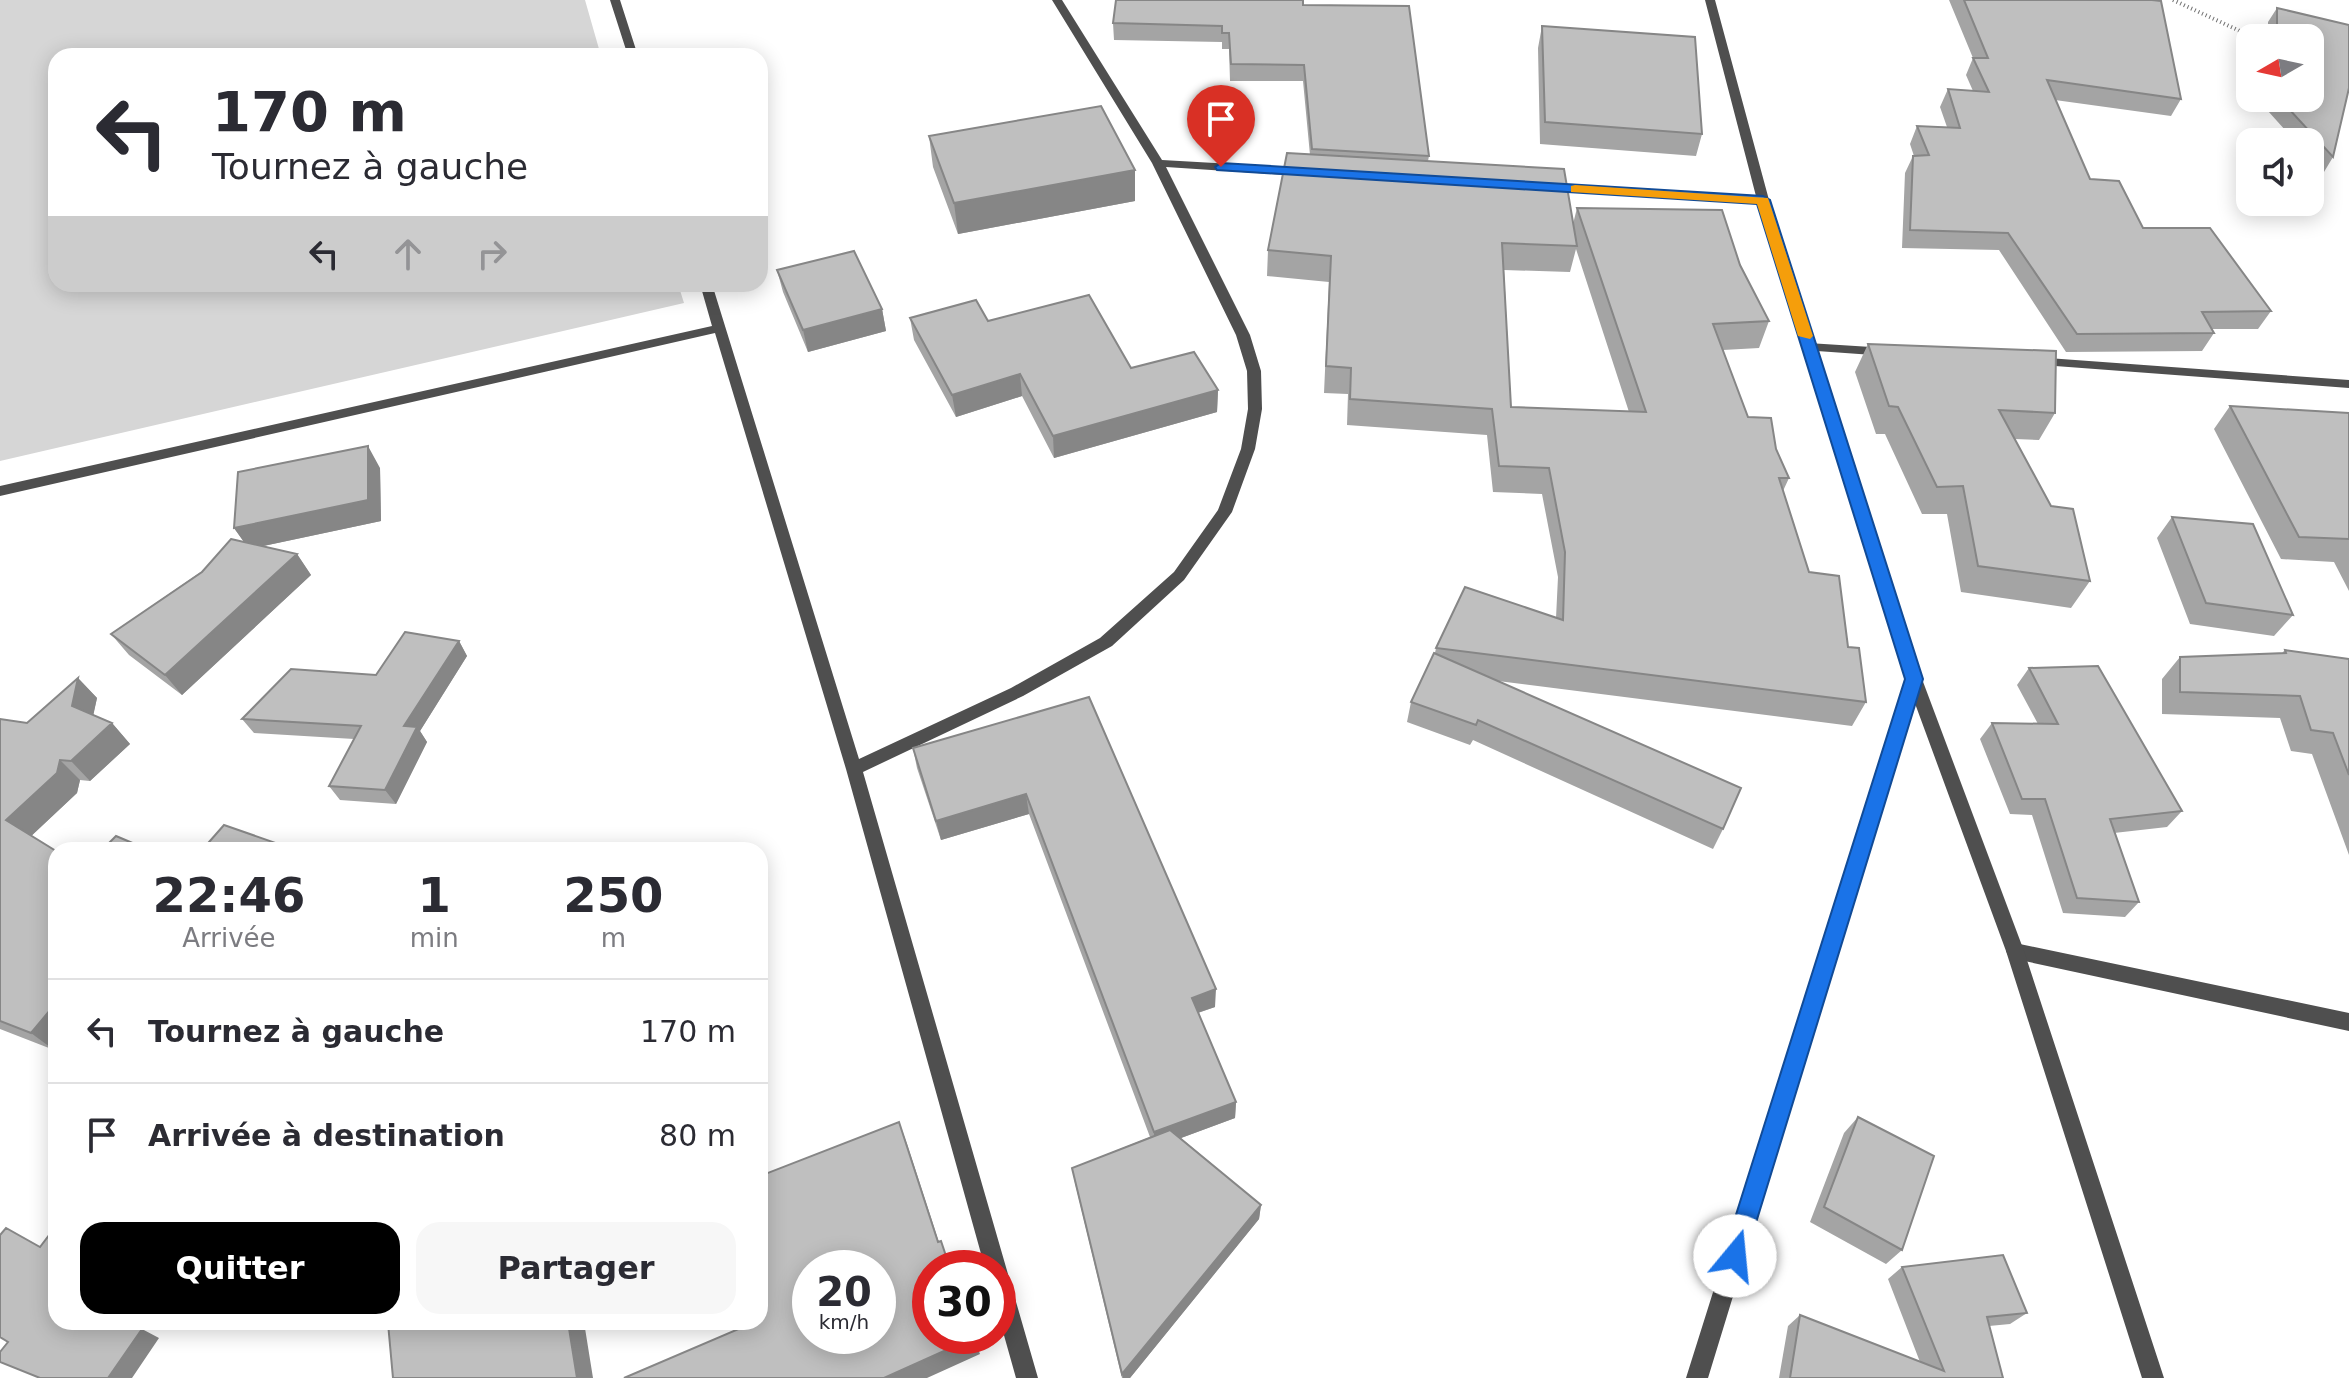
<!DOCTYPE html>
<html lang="fr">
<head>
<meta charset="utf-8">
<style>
	body { margin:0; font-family:"DejaVu Sans",sans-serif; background:#f7f7f7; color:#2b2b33; height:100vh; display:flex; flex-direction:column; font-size:30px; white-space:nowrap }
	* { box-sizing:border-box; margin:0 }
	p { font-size:26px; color:#7c7c81 }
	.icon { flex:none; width:44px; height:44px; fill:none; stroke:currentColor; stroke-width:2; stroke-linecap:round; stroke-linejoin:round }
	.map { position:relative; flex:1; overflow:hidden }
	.sheet { position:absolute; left:48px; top:842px; width:720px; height:488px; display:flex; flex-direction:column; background:#fff; border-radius:24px; box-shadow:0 4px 20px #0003 }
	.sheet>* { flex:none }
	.hud { position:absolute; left:48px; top:48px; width:720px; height:244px; border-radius:24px; box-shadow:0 4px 20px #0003; background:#fff; color:#2b2b33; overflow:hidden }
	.needle { width:52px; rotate:261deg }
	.buttons { position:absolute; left:2236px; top:24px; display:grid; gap:16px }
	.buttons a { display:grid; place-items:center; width:88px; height:88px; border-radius:16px; background:#fff; box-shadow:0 4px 20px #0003; font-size:40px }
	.speed { position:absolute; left:792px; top:1250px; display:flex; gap:16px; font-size:40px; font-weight:700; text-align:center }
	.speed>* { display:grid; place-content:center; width:104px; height:104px; border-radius:50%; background:#fff; box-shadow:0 4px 20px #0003; line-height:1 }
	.speed small { font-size:20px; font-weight:400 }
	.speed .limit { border:12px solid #d22; background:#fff; color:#111 }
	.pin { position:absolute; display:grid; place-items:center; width:68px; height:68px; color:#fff; margin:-82px -34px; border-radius:50% 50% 50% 0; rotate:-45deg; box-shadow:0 0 8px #0007 }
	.pin .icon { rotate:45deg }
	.me { position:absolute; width:88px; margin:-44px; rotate:17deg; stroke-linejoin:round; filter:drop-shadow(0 0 6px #0008) }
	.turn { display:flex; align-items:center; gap:28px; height:168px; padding:0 32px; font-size:36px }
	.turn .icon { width:104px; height:104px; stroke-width:2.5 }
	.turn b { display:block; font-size:56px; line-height:68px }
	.lanes { display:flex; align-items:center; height:76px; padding:0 32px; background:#0003; justify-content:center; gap:40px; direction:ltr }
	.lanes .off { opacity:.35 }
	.eta { display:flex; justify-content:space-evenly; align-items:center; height:136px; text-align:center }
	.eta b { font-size:48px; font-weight:800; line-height:56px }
	.primary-button { display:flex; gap:16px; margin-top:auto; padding:16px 32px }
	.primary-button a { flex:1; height:92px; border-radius:24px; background:#000; color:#fff; font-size:32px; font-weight:800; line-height:92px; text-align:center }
	.primary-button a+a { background:#f7f7f7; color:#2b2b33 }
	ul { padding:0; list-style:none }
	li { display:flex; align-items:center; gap:24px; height:104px; padding:0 32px; border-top:2px solid #e1e1e2 }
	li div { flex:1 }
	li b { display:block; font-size:30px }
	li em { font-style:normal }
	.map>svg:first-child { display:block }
</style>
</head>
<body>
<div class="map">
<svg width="2349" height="1378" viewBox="0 0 2349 1378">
	<rect width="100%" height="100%" fill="#fff"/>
	<path fill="#d6d6d6" d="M0,0H585L601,56H56V284H678L684,303L0,461Z"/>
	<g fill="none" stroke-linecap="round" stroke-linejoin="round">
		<path stroke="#717171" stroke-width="4" stroke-dasharray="1 3" stroke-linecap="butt" d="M2173,0L2255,38"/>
		<path fill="#4f4f4f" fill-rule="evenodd" d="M610,0H620L638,56H628Z
			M1052,0H1062L1162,160L1302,168L1308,172L1302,176L1166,167L1250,335L1261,371L1262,409L1255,449L1232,512L1184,580L1112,646L1023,696L863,772L1038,1378H1016L998,1314V1268H985L846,769L715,333L0,496V486L712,326L700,284H712L859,759L1011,688L1100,638L1174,572L1218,510L1241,449L1248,409L1247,371L1236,335L1152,163Z
			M1549,183L1763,196L1769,200L1763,204L1545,190L1543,187Z
			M1808,343L1887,348L1894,352L1887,356L1803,350V344Z
			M2034,357L2349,380V388L2029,364V358Z
			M1914,673L1920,675L1922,679L1708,1378H1686L1906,679L1908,675Z
			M2015,943L2349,1013V1031L2015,959L2009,957L2006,951L2009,945Z"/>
		<path fill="#4f4f4f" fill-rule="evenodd" d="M1705,0H1715L1769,200L1922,679L2024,951L2164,1378H2142L2006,951L1906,679L1757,200Z"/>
	</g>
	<path fill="#a4a4a4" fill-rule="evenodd" d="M1949,0H2152L2181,99L2171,116L2055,100L2090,179L2143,228L2271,311L2258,329H2212L2214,333L2202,351L2066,352L1999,250L1902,248L1905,173L1913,156H1914L1910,144L1917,126L1947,127L1940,107L1948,89L1973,91L1966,75L1973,58Z
		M1303,5L1429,156L1428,161L1573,224L1577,208L1740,265L1769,321L1759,348L1723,350L1748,417L1776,449L1789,478L1783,491L1809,572L1848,647L1866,702L1852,726L1498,681L1723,829L1713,849L1473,740L1470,745L1407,722L1411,702L1435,653L1436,648L1556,618L1558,577L1542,494L1493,492L1487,435L1347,425L1348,394L1324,393L1329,282L1267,276L1268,250L1310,155L1303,81H1230L1229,49H1222V42L1114,40L1113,23ZM1576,249L1629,412L1511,407L1504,270L1570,272Z
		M2277,8L2349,25V88L2333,157L2324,172L2310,157V142H2296L2268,111V98H2310V38H2268V22Z
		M1542,26L1702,134L1696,156L1540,144L1538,48Z
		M929,136L1135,170V201L958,234L933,167Z
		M777,270L882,309L886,331L808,352L783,292Z
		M910,318L988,321L1131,368L1218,390L1217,412L1054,458L1022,396L956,417L914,340Z
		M1868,344L2055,413L2039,440L2015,439L2090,581L2071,608L1961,592L1947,514H1922L1885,434H1876L1855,372Z
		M2230,406L2349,413V591L2334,562L2281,559L2214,429Z
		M380,468L381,521L263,546L297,554L311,575L182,695L129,655L111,634L244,542L234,528Z
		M2172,517L2293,615L2274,636L2190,624L2157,538Z
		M459,641L467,656L420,731L427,742L396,804L340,800L329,786L354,739L254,733L242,719L376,675Z
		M2285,650L2349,659V855L2312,754L2291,751L2280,718L2162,714V679L2180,657L2282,653Z
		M2029,668L2182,811L2167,827L2114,833L2139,902L2125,917L2063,913L2032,815L2010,814L1980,739L1992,723L2038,724L2017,685Z
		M78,678L97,698L93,715L112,723L130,744L90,781L80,780L77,793L31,836L56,851V1047L54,1050L0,1029V719L27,723Z
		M1089,697L1215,1007L1198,1013L1236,1102L1235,1118L1181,1138L1261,1205L1259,1219L1130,1378H1122L1075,1183L1072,1168L1150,1137L1029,814L941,840L917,768L913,748Z
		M1858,1117L1902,1250L1886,1264L1810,1222L1844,1133Z
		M1902,1267L2027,1313L2010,1324L1989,1326L2003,1378H1779L1788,1326L1800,1315L1920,1362L1888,1279Z"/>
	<path fill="#868686" d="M1135,170V201L958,234L954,203Z
		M882,309L886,331L808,352L803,330Z
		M1020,374L1022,396L956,417L952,395Z
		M1218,390L1217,412L1054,458L1053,436Z
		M368,446L380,468L381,521L249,549L234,528Z
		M297,554L311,575L182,695L165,675Z
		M459,641L467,656L420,731L427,742L396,804L385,790L404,726Z
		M78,678L97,698L91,726L72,706Z
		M112,723L130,744L90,781L71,761Z
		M60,760L80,780L77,793L27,840L6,820Z
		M1026,794L1029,814L941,840L936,821Z
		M1216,989L1215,1007L1191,1015L1192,998Z
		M56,1003V1047L54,1050L31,1033Z
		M1236,1102L1235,1118L1154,1148V1132Z
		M899,1122L907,1144L945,1261L938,1242Z
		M1261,1205L1259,1219L1130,1378H1123L1122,1374Z
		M568,1322H584L593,1378H577Z
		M142,1329L159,1338L132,1378H108Z
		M973,1336L980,1354L927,1378H884Z"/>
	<path fill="#bfbfbf" stroke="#868686" stroke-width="2" fill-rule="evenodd" d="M1116,0H1303V5L1409,6L1429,156L1312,149L1304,65L1231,64L1229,33H1222V26L1113,23Z
		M1964,0H2152L2161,1L2181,99L2047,80L2090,179L2119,181L2143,228H2210L2271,311L2202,312L2214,333L2077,334L2008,233L1910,230L1913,156L1929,155L1917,126L1960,128L1948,89L1989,92L1973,58H1988Z
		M2277,8L2349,25V88L2333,157L2279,98H2310V38H2277Z
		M1542,26L1695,37L1702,134L1545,122Z
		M1101,106L1135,170L954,203L929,136Z
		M1287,153L1564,169L1577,246L1502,243L1511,407L1646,412L1577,208L1722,210L1740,265L1769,321L1713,324L1748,417L1771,418L1776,449L1789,478H1779L1809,572L1839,576L1848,647L1859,648L1866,702L1436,648L1465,587L1563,620L1565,552L1549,468L1499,466L1492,409L1350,399L1351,368L1326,366L1331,256L1268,250Z
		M854,251L882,309L803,330L777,270Z
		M1089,295L1131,368L1194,352L1218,390L1053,436L1020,374L952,395L910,318L976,300L988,321Z
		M1868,344L2056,351L2055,413L1999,410L2051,506L2073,509L2090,581L1978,566L1963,486L1937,487L1898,407L1889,406Z
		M2230,406L2349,413V539L2299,537Z
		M368,446V500L234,528L238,472Z
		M2172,517L2253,524L2293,615L2206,603Z
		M231,539L297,554L165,675L111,634L202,572Z
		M405,632L459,641L404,726L417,727L385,790L329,786L361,726L242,719L291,669L376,675Z
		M2285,650L2349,659V775L2333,733L2311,730L2300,696L2180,692V657L2286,653Z
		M1434,653L1741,788L1723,829L1478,720L1476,725L1411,702Z
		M2098,666L2182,811L2110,819L2139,902L2077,898L2045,799H2022L1992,723L2058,724L2029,668Z
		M78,678L72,706L112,723L71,761L60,760L57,773L6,820L56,851V1003L31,1033L0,1021V719L27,723Z
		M1089,697L1216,989L1192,998L1236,1102L1154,1132L1026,794L936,821L913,748Z
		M224,825L290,848L289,850H202Z
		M116,836L149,850H102Z
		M1858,1117L1934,1156L1902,1250L1824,1207Z
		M899,1122L938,1242L941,1241L950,1268H930V1336H973V1338L884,1378H624L748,1325L747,1322H760V1176ZM810,1268H878V1336H810Z
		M1170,1130L1261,1205L1122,1374L1072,1168Z
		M56,1226V1322H124L142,1329L108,1378H40L0,1362V1352L8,1342L0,1337V1235L6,1228L40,1247Z
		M2003,1255L2027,1313L1987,1317L2003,1378H1790L1800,1315L1944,1371L1902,1267Z
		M391,1322H568L577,1378H393L388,1323Z"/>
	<path fill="#1a73e8" stroke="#114b97" stroke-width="2" d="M1221,163L1763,196L1770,200L1923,679L1743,1265L1735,1268L1727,1265L1723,1256L1905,679L1757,204L1217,170L1215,167Z"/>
	<path fill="#f59e0b" d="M1575,185L1768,198L1813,336L1810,339L1798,336L1757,204L1571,192V186Z"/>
</svg>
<div class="buttons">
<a><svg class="needle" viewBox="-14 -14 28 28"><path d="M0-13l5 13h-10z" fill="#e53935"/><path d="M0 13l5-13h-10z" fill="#7c7c81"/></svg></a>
<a><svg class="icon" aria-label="sound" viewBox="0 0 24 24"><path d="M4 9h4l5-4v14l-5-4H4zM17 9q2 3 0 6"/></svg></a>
</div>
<div class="speed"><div>20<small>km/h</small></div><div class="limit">30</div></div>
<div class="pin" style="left:1221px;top:167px;background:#d93025"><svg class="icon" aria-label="arrive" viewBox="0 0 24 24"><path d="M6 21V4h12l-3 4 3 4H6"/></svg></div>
<svg class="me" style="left:1735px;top:1256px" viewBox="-20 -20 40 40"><circle r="19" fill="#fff"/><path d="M0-13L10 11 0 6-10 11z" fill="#1a73e8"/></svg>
<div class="hud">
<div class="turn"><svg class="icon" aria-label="left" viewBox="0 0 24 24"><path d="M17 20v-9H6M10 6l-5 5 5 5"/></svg><div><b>170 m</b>Tournez à gauche</div></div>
<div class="lanes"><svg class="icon" aria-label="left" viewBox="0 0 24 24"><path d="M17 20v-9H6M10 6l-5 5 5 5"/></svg><svg class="icon off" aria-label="ahead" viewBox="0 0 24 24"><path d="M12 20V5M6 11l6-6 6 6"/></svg><svg class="icon off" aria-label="right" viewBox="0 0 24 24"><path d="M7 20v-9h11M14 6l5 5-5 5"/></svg></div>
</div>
<section class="sheet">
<div class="eta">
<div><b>22:46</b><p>Arrivée</p></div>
<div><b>1</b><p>min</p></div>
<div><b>250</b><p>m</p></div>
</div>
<ul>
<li><svg class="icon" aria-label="left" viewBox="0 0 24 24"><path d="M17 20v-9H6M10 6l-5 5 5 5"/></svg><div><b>Tournez à gauche</b></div><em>170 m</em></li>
<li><svg class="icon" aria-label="arrive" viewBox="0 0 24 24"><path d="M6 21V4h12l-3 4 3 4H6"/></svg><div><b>Arrivée à destination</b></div><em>80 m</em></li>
</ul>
<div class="primary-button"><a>Quitter</a><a>Partager</a></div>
</section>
</div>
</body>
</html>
